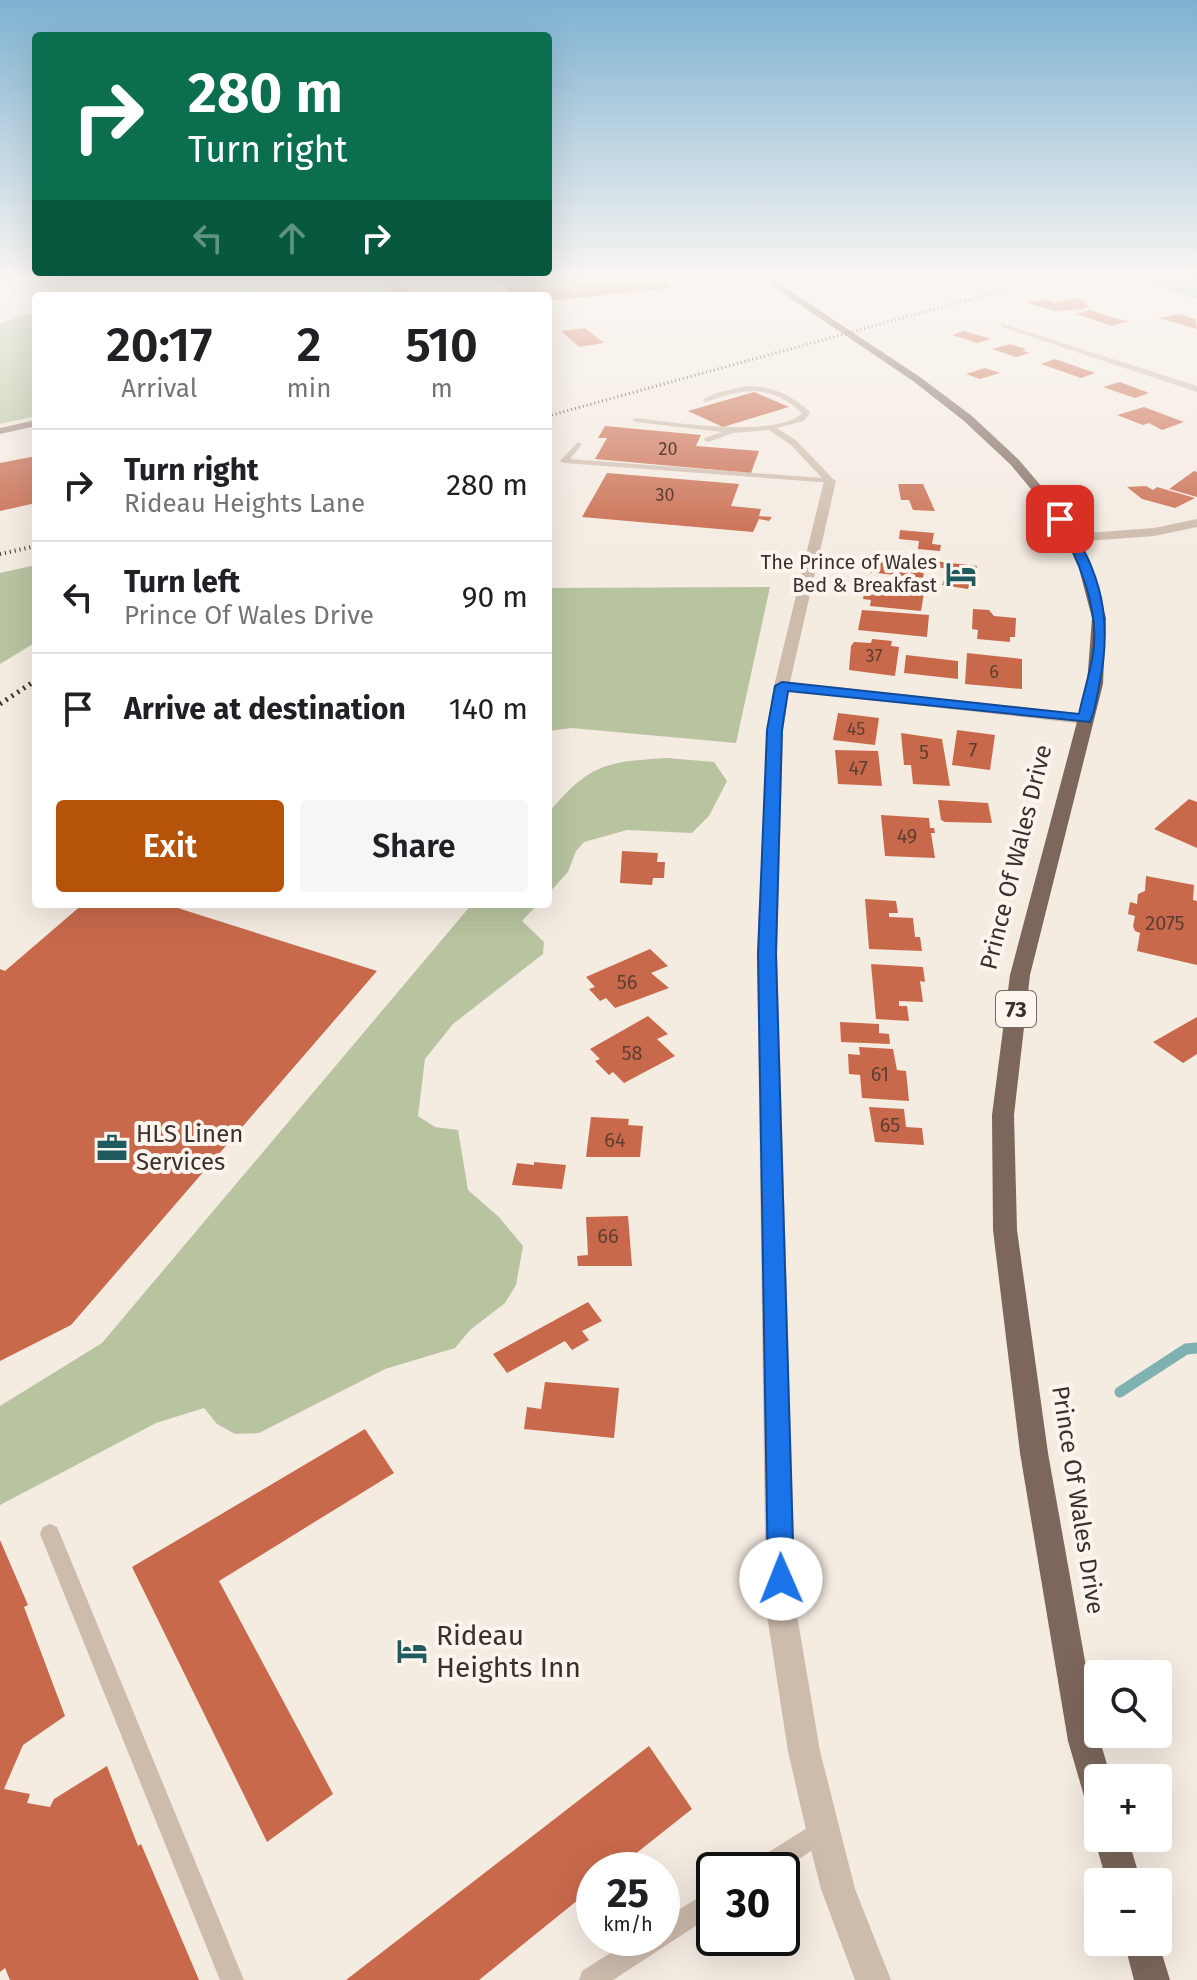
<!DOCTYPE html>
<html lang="en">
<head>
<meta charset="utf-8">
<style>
	body { margin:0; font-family:"Fira Sans",sans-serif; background:#f6f6f6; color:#202124; height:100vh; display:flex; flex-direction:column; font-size:30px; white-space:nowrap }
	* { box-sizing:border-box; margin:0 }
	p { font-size:26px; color:#757577 }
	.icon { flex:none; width:44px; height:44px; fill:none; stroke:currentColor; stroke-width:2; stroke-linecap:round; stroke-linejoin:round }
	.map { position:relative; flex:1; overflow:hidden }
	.panel { position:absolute; left:32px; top:292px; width:520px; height:616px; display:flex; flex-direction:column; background:#fff; border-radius:8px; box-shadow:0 8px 32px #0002 }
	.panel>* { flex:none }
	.guide { position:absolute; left:32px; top:32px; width:520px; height:244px; border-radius:8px; box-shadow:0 8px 32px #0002; background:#0b6e4f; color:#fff; overflow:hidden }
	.controls { position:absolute; left:1084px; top:1660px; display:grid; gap:16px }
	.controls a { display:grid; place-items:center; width:88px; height:88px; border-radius:8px; background:#fff; box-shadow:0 8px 32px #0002; font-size:40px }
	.speed { position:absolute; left:576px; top:1852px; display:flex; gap:16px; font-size:40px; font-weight:700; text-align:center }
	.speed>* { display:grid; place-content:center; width:104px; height:104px; border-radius:50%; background:#fff; box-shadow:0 8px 32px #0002; line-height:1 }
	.speed small { font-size:20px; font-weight:400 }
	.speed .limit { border:4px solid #111; border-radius:12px; background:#fff; color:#111 }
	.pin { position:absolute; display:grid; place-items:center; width:68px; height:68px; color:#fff; margin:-34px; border-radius:16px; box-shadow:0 4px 12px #0006 }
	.me { position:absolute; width:88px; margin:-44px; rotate:359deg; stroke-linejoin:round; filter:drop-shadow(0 0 6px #0008) }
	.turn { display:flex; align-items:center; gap:28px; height:168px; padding:0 24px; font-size:36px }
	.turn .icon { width:104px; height:104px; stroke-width:2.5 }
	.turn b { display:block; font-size:56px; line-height:68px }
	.lanes { display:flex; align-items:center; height:76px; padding:0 24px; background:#0003; justify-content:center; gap:40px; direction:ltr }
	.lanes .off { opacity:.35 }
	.eta { display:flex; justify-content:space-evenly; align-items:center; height:136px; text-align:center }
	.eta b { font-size:48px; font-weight:600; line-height:56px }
	.button { display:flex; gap:16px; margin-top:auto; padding:16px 24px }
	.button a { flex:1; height:92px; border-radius:8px; background:#b45309; color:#fff; font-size:32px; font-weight:600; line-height:92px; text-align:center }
	.button a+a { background:#f6f6f6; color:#202124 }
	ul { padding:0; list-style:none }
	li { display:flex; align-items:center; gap:24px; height:112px; padding:0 24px; border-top:2px solid #e0e0e0 }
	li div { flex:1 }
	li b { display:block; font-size:30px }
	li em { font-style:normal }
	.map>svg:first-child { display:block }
</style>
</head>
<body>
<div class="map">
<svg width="1197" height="1980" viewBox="0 0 1197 1980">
	<rect width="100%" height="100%" fill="#f4ebe1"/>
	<path fill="#b8c4a0" d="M36,311V416L0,424V323Z
		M36,565V642L0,664V573Z
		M770,587L736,743L571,728L548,731V588Z
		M667,758L714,762L727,781L709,816L692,833L627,830L584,842L576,851L568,872L548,894V813C590,764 604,762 667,758Z
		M472,904H538L522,921L544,942L543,954L453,1024L425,1059L418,1116L435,1127L458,1130L468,1190L499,1217L523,1246L516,1285L505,1303L470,1330L455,1348L385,1369L259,1433L235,1434L217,1424L204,1408L156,1423L0,1505V1406L102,1343Z"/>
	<path fill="#7fb0b2" d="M1130,277H1197V299Z"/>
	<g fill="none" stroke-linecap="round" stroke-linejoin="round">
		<path stroke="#7fb0b2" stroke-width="11" d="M1120,1392L1186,1349L1197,1348"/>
	</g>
	<path fill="#c8694b" d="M494,277H656L671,288L548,301V296H516Z
		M1075,298L1087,301L1082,302L1089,306L1083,309L1055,311L1027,303L1042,299L1055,303Z
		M1090,310L1113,318L1129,321L1112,326L1076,314Z
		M1179,314L1195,319L1197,329L1158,318Z
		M585,328L604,343L579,347L561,331Z
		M964,331L991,339L977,343L952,335Z
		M1010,344L1026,349L1022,350L1030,353L1016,357L992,349Z
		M1055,359L1095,373L1081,378L1041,364Z
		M985,368L1000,373L980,379L966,374Z
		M1120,382L1149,393L1135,398L1103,387Z
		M754,392L789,407L723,427L688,411Z
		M1144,407L1184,422L1162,430L1149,423L1143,425L1117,415Z
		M605,426L701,435L696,446L759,451L751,473L595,459L607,438H598Z
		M36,456V503L0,511V463Z
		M1194,471L1197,472V497L1169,489Z
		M607,473L739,484L731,506L761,509L759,516L772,517L769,521L759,519L753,532L582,517Z
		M898,484H923L935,511L913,510L909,500H901Z
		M1146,486L1153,490L1157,487L1195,498L1175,508L1142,499L1127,487Z
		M900,530L934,533L932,544L941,545L940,551L918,549L919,541L899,539Z
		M873,552L926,557L923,578L868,572Z
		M933,561L977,566L974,578L978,579L977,582H971L968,589L942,585L948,569L931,566Z
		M867,581L918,587L917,593H924L921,611L870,606L871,600L863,599Z
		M973,609L989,610L994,616L1016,618L1015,637H1010V642L977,639L978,630L972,629Z
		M862,610L929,615L927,637L858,630Z
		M872,639L892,641L891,646L899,647L895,676L849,670L851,646L854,642L871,643Z
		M967,653L1022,659V689L965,684Z
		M906,655L958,661V679L904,673Z
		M838,713L879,718L875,745L833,740Z
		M957,730L995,735L990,770L952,765Z
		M901,733L942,739L950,786L913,784L911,765H904Z
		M835,750L878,751L882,786L838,784Z
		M1189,799L1197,802V848L1154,829Z
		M938,800L988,803L992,823L945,822L941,820Z
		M881,815L929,818L930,828H934L935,833H931L935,858L885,856Z
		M622,851L658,853L657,862H665L664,878H653L652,885L620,883Z
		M1146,876L1194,885L1193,900L1197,901V965L1137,951L1140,933L1135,931L1133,926L1135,916L1128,914L1130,902L1137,904L1138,894L1145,891Z
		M865,899L896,901L898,913H889V917L913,918L915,937H920L922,951L869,949Z
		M83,904H165L377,971L71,1325L0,1361V969L5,971Z
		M650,949L668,966L651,973L669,988L615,1008L606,998L600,1001L589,989L595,987L586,977Z
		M871,964L923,967L925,982L920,981L923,1002L899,1001V1006H907L909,1021L876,1019Z
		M648,1016L668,1034L657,1039L675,1056L624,1083L613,1072L609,1075L595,1061L600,1059L590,1049Z
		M1197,1017V1054L1183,1063L1153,1042Z
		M840,1022L879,1024V1033L889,1034L890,1044L841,1042Z
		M859,1047L893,1049L897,1070L906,1071L909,1101L862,1098L860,1075L849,1074L848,1054L860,1055Z
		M869,1107L904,1109L906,1127L922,1128L924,1145L875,1142Z
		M591,1117L629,1119L628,1125L643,1126L640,1157H586Z
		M534,1162L566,1165L562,1189L512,1185L517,1163L534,1165Z
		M628,1216L632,1266H578L577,1256L588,1255L586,1217Z
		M588,1302L602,1321L582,1331L589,1340L572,1350L565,1341L507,1373L493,1354Z
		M545,1382L619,1388L614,1438L524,1429L527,1407L541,1409Z
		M365,1429L394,1473L219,1581L333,1794L267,1842L132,1567Z
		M0,1540L28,1605L24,1607L65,1716L23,1745L4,1789L30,1794L27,1803L50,1807L54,1799L107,1766L138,1846L141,1844L199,1980H10L5,1968L0,1972Z
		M649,1746L692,1809L615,1870H594V1887L479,1980H346Z"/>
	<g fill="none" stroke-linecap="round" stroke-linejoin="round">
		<path fill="#cdbbac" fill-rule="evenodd" d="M405,288L403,291L353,296L356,294Z
			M746,386C771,386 790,394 809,411L810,413L804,421L777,428L797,441L833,479V483L564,463L560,461L578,442L582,444L570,459L822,478L791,445L769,430L733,433L708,442L704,440L705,438L722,432L636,422L632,420L636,418C671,422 776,439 802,413C770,383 744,389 706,402L702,400L716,393Z
			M50,1524L57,1527L60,1534L244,1980H220L40,1534L43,1527Z
			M823,1818L831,1822L835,1830L831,1838L782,1870H749L753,1862Z
			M714,1888V1914L613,1980H579L582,1971L634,1938H662V1920Z"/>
		<path fill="#cdbbac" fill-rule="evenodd" d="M1001,323L1197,386V392L1001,327Z
			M830,477L836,481L790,682L1085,714L1093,719L1085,724L789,691L783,730L777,954L796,1609L820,1751L840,1830L855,1889L891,1980H855L821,1889L806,1830L788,1751L766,1609L757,954L767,730L774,686L824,481Z
			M1197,519V527L1154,536L1073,542L1067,538L1073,534L1154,528Z"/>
		<path fill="#a18a7d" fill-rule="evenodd" d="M386,277H395L413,296H403Z
			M36,420V426L0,434V428Z"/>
		<path fill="#7d675c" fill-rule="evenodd" d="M759,277H769L920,377L972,416L1019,460L1059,507L1090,561L1106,618L1103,684L1030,975L1014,1115L1017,1230L1048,1453L1098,1734L1111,1778H1098V1807L1086,1803L1068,1741L1020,1453L993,1230L992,1115L1010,975L1087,684L1092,618L1077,561L1049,511L1011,465L964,421L913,381Z
			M1098,1829V1838H1128L1141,1882H1107L1094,1838Z
			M1158,1941L1170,1980H1134L1124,1942Z"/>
		<path stroke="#3b302b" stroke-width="3" stroke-dasharray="1 3" stroke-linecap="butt" d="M548,416L1050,277"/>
		<path stroke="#3b302b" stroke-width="4" stroke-dasharray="1 4" stroke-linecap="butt" d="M0,554L36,546"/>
		<path stroke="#3b302b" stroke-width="5" stroke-dasharray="2 5" stroke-linecap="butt" d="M0,704L36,680"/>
	</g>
	<linearGradient id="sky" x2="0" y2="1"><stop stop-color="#7eb2d2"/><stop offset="0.5" stop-color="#faf6f2"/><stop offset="1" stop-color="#faf6f2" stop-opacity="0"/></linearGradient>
	<rect width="1197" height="554" fill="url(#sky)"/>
	<path fill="#1a73e8" stroke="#114b97" stroke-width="2" d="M1056,517H1064C1102,572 1113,621 1099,686C1097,698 1095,711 1090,722L788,691L782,730L776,954L794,1579L790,1588L781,1592L771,1588L768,1579L758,954L767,730L775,686L782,682L1079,714C1083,694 1090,674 1093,653C1100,609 1078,555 1054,519Z"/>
	<defs>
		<g id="hotel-bare" transform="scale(2.4)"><path d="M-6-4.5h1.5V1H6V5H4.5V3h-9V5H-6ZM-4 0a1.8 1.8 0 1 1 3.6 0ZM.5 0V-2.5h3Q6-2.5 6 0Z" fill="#1f5a5e" stroke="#fbf5ee" stroke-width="2.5" paint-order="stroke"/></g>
		<g id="office-bare" transform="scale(2.4)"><path d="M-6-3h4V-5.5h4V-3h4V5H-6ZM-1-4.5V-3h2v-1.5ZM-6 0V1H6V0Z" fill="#1f5a5e" stroke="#fbf5ee" stroke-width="2.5" paint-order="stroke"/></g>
	</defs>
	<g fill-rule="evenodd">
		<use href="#hotel-bare" x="961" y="574"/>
		<use href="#office-bare" x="112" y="1148"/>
		<use href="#hotel-bare" x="412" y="1651"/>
	</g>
	<g text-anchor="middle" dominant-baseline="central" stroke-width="8" stroke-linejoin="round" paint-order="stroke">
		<g font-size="18" fill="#5e3e33">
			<text x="668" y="449">20</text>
			<text x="665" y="495">30</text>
			<text x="874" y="656">37</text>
			<text x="994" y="672">6</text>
			<text x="856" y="729">45</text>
		</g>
		<g font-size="20" fill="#3b302b" stroke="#fbf5ee" text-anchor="end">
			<text x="937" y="562">The Prince of Wales<tspan x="937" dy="23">Bed &amp; Breakfast</tspan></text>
		</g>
		<g font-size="20" fill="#5e3e33">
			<text x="973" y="750">7</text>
			<text x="924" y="752">5</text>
			<text x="858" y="768">47</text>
			<text x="907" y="836">49</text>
			<text x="1165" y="923">2075</text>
			<text x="627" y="982">56</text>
			<text x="632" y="1053">58</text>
			<text x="880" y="1074">61</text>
			<text x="890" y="1125">65</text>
			<text x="615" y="1140">64</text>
			<text x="608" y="1236">66</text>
		</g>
		<rect fill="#fbf5ee" stroke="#756b66" stroke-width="2" x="996" y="991" width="40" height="36" rx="6"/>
		<g font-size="22" font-weight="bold" fill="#3b302b">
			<text x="1016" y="1009">73</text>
		</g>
		<g font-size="24" fill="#3b302b" stroke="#fbf5ee">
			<text transform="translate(1016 857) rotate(-76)">Prince Of Wales Drive</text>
			<text transform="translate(1078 1500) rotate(81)">Prince Of Wales Drive</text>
		</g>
		<g font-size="24" fill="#3b302b" stroke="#fbf5ee" text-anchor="start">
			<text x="136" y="1134">HLS Linen<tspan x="136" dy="28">Services</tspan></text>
		</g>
		<g font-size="28" fill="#3b302b" stroke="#fbf5ee" text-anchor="start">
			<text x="436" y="1635">Rideau<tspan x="436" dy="32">Heights Inn</tspan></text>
		</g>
	</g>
</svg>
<div class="controls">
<a><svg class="icon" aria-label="search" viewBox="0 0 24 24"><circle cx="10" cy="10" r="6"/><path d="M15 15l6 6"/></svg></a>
<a>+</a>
<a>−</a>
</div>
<div class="speed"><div>25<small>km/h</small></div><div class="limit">30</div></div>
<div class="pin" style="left:1060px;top:519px;background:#d93025"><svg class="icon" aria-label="arrive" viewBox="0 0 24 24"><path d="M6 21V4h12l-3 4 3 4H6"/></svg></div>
<svg class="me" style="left:781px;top:1579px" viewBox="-20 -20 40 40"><circle r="19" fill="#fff"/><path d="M0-13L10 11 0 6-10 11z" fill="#1a73e8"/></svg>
<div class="guide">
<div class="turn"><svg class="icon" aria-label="right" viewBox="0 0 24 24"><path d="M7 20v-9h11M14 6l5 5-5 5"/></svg><div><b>280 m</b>Turn right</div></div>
<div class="lanes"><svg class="icon off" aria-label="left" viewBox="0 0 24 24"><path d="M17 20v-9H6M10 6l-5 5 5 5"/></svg><svg class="icon off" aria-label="ahead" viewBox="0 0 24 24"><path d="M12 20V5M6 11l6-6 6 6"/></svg><svg class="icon" aria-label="right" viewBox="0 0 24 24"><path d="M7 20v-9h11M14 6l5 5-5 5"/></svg></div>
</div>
<section class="panel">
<div class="eta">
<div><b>20:17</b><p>Arrival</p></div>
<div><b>2</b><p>min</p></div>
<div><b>510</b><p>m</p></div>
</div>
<ul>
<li><svg class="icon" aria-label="right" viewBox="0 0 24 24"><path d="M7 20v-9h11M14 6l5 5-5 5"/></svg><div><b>Turn right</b><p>Rideau Heights Lane</p></div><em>280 m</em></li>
<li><svg class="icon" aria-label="left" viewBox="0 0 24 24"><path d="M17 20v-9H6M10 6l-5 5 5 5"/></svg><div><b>Turn left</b><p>Prince Of Wales Drive</p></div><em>90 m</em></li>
<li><svg class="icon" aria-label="arrive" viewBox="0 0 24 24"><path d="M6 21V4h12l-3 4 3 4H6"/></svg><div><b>Arrive at destination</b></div><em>140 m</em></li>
</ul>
<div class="button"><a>Exit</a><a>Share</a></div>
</section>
</div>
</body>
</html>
